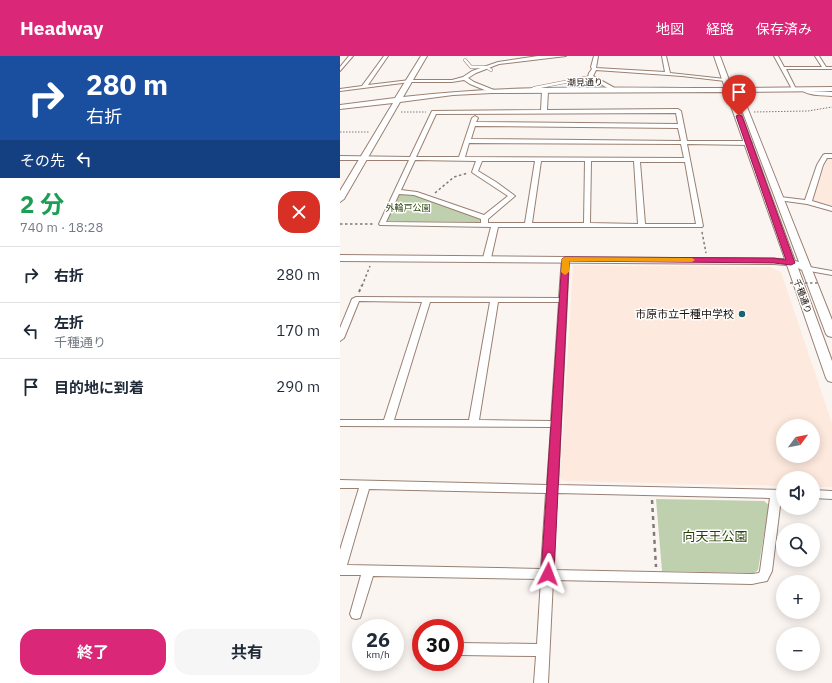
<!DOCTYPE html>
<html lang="ja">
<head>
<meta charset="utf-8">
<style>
	body { margin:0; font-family:"IBM Plex Sans","Noto Sans JP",sans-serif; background:#f6f6f7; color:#1f2937; height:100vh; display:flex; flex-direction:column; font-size:15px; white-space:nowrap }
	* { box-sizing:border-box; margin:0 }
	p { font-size:13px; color:#747a83 }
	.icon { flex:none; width:22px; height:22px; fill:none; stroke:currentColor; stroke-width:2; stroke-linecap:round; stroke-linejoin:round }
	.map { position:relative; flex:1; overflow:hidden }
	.drawer { display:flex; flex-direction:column; background:#fff; width:340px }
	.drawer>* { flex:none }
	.hud { background:#1a4fa0; color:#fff; overflow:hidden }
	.needle { width:26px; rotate:58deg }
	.controls { position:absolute; left:436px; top:363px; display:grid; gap:8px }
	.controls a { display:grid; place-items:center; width:44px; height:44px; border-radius:50%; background:#fff; box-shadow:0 2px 10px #0003; font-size:20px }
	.speed { position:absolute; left:12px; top:563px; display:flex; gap:8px; font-size:20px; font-weight:700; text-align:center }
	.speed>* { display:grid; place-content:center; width:52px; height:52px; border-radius:50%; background:#fff; box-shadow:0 2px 10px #0003; line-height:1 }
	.speed small { font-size:10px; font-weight:400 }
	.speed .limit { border:6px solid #d22; background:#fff; color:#111 }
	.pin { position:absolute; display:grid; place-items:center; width:34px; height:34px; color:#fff; margin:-41px -17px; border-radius:50% 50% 50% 0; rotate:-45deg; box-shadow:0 0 4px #0007 }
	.pin .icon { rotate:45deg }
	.me { position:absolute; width:44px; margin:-22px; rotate:3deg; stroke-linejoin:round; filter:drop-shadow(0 0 3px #0008) }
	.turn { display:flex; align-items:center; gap:14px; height:84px; padding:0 20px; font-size:18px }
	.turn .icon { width:52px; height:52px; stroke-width:2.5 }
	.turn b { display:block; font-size:28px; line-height:34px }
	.then { display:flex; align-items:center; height:38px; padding:0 20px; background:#0003; gap:8px; font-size:15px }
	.round { display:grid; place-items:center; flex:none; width:42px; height:42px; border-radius:16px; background:#f6f6f7 }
	.overview { display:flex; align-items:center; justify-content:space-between; height:68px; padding:0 20px }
	h1 { font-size:24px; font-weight:700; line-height:30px; color:#1e9e55 }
	.cta { display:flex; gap:8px; margin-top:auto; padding:8px 20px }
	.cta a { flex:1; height:46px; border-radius:16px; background:#db2777; color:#fff; font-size:16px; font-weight:700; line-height:46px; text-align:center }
	.cta a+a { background:#f6f6f7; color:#1f2937 }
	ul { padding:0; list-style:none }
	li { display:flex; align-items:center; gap:12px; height:56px; padding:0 20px; border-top:1px solid #e0e1e3 }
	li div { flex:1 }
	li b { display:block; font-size:15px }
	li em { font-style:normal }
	header { display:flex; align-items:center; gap:24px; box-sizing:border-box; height:56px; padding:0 20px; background:#db2777; color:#fff }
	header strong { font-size:19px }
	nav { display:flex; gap:22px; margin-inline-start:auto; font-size:14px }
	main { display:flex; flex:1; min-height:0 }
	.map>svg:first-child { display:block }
</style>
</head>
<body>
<header>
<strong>Headway</strong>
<nav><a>地図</a><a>経路</a><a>保存済み</a></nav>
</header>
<main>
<section class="drawer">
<div class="hud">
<div class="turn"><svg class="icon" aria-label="right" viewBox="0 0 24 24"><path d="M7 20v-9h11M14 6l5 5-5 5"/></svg><div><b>280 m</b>右折</div></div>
<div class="then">その先<svg class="icon" aria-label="left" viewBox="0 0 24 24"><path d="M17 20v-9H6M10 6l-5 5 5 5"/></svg></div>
</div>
<div class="overview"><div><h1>2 分</h1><p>740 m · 18:28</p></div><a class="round" style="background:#d93025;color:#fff"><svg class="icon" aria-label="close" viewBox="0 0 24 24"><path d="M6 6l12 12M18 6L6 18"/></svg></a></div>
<ul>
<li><svg class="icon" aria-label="right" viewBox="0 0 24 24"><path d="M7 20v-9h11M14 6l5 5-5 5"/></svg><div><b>右折</b></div><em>280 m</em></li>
<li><svg class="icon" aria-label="left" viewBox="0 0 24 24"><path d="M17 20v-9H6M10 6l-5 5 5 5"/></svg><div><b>左折</b><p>千種通り</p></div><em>170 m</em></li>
<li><svg class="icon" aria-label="arrive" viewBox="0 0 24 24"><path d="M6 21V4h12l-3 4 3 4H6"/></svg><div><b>目的地に到着</b></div><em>290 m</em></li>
</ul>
<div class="cta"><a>終了</a><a>共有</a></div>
</section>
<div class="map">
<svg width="492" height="627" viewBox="0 0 492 627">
	<rect width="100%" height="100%" fill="#fbf5f2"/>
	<path fill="#fee9de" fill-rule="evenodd" d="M492,102V151L478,147L473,144L487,103Z
		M233,209L430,211L441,216L492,367V431H473V422H443V430L224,425L220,422ZM443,370H473V400H443Z"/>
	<path fill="#bed0ae" d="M62,137L74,138L142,164L139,166L49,165L47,164L58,139Z
		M316,443L424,445L429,449L418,514L414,517L322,515Z"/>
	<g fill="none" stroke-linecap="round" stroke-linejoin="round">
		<g stroke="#998073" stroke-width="3.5">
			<path id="service" d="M125,4L131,11H146L151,14
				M191,34L194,32L250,21"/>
		</g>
		<g stroke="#998073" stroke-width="2">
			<path id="minor" d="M9,0H13L0,15V11Z
				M44,0H48L28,29L70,24H112L123,21L132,15L158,6L198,0H226L159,8L136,17L128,22L134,26L154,34V36L152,37L130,28L124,24L112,26H70L0,35V33L22,30Z
				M254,0H258L256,12L325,16L322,0H326L330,17L385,23L387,24L385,25L342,20L256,14L253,20L273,31L275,34L273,35L248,21L249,17L252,13L251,11Z
				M434,0H438L444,11H482L475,0H479L486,11H492V13H446L456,33L454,34L452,33Z
				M462,32L469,35L492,36V40C481,39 468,40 460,33Z
				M205,33L208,35L207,54L338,53L341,55L347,85H409L412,87L409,89L347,88L363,170L362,171H158L151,202L147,204L143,202L151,171L40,169L39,168L69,104H0V100L70,101L92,55L201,54L202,35ZM336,57L338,68L136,66L138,62L135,60L132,62L119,101H76L96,58ZM135,70L338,72L341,85L131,83ZM129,87L341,88L344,102L125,101ZM75,104L136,105L132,116L133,117L168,140L144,159L77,136L61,134ZM142,105H195L185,167H148V163L175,140L156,126L138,115ZM201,105H245L244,167H192ZM251,105H294L298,168L250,167ZM300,106H345L356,168H305ZM59,138L74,139L141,163V167L46,166Z
				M485,98H492V102H487L483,109L472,145L492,151V155L467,148L438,144L437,143L440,141L465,144L477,109L483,99Z
				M222,201H228L229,203L218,429L443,434V442H441L432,515L427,525L412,528L213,524L208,627H194L196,600L120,599L115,597V590L120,587L197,588L201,523L33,520L20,562L16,563L12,562L10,558L21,519H0V494L19,432H0V424L207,429L211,371L0,370V364H44L82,246L19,245L4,282L0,285V272L12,243L16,241L219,242ZM90,246H150L129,364H54ZM158,246H219L211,365L139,364ZM29,433L206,437L201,513L7,509ZM217,437L430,442L420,515L419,517L412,518L213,514Z
				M464,210L492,215V219L464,214Z
				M473,434L492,435V443L473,442Z"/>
		</g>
		<g stroke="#998073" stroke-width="2">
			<path id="tertiary" d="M81,0H87L63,41C169,28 278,32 385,32L374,0H380L392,32L492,31V35L393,36L455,205L459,206L399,46L400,45L405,46L492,264V281L488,280L486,278L462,214L458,212L492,305V326L488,325L486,322L447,209L434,208L0,205V199L445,203L386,36L152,37L113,39L60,46L4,143L0,146V135L53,47L0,53V49L55,42Z"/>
		</g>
		<path stroke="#827a76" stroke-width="1" stroke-dasharray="1.5 1.5" stroke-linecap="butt" d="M61,56H86
			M414,56L468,55L492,51
			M0,76H29"/>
		<path stroke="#827a76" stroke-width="1.5" stroke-dasharray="2.5 2.5" stroke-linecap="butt" d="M95,137L114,121L128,117
			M0,168H35
			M362,176L366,197
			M22,230L30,210"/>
		<path stroke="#827a76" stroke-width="2" stroke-dasharray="3 3" stroke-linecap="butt" d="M19,236L22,229"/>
		<path stroke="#827a76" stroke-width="2.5" stroke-dasharray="4 4" stroke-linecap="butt" d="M312,444L316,511"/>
		<use href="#service" stroke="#fff" stroke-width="2.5"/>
		<use href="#minor" fill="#fff" fill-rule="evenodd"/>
		<use href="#tertiary" fill="#fff" fill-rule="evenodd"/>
		<path stroke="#827a76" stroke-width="1.5" stroke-dasharray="2.5 2.5" stroke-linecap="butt" d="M450,227H480"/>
	</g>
	<path fill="#db2777" stroke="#8e194d" d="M399,59L402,60L455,207L451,209L434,207L229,205L214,518L212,522L208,523L203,522L201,518L222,203L225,201L434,202L446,204L396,60Z"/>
	<path fill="#f59e0b" d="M225,201L352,202L355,204L352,206L229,205V216L225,219L221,216L222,203Z"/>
	<circle fill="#19656f" stroke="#fff" stroke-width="1.5" cx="402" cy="258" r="4"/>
	<g text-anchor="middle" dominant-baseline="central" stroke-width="3" stroke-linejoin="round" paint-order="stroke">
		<g font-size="9" fill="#1d130e" stroke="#fff">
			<text transform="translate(245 26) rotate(-1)">潮見通り</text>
			<text transform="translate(463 240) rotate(70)">千種通り</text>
		</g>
		<g font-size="9" fill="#2a4308" stroke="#fff">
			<text x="68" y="151">外輪戸公園</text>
		</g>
		<g font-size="11" fill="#1d130e" stroke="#fff" text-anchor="end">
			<text x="394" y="258">市原市立千種中学校</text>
		</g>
		<g font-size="13" fill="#2a4308" stroke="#fff">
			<text x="375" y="480">向天王公園</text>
		</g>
	</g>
</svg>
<div class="controls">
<a><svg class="needle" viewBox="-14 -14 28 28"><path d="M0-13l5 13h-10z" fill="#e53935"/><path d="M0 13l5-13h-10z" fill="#747a83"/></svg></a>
<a><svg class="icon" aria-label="sound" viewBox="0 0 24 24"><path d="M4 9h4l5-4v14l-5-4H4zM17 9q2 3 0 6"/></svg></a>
<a><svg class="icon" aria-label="search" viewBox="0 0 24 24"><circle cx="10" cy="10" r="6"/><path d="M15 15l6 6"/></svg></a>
<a>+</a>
<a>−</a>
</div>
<div class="speed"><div>26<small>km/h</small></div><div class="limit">30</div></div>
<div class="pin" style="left:399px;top:60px;background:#d93025"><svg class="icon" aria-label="arrive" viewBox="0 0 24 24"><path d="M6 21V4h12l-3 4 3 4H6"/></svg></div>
<svg class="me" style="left:208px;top:518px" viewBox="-20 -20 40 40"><path d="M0-17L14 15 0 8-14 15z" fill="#db2777" stroke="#fff" stroke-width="4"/></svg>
</div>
</main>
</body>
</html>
